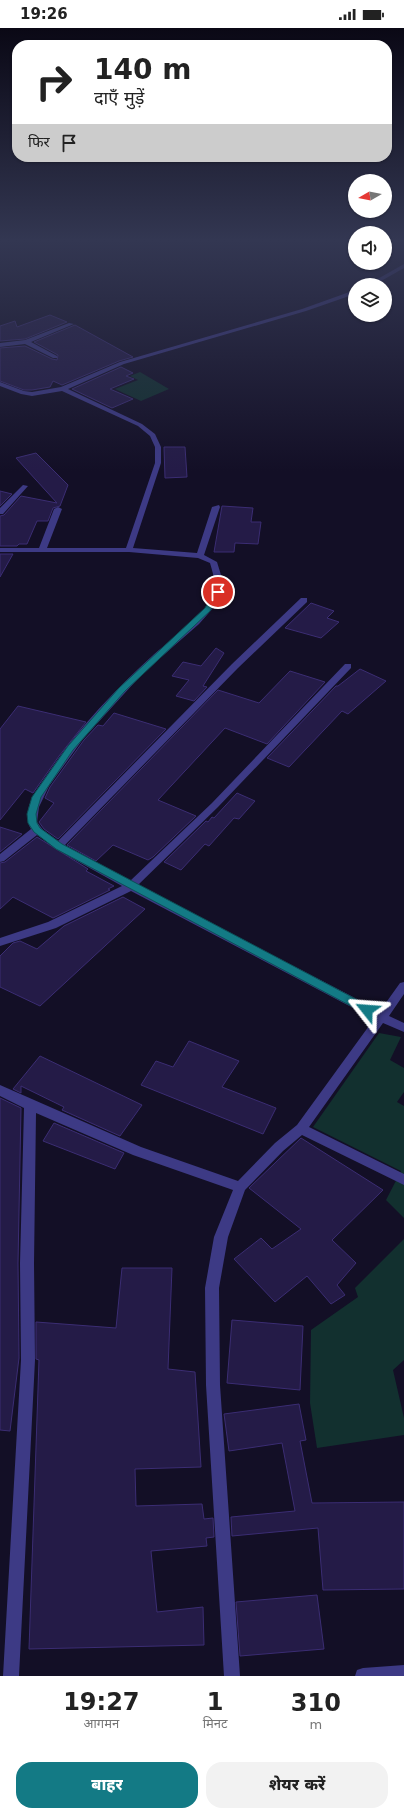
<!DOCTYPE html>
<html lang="hi">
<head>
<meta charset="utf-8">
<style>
	body { margin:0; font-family:"DejaVu Sans","Noto Sans Devanagari",sans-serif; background:#f2f2f2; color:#222; height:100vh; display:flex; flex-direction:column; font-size:15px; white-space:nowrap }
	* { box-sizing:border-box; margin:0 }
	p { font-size:13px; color:#767676 }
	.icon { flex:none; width:22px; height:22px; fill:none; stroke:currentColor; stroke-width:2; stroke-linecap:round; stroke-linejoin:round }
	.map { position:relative; height:1648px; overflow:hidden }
	.panel { display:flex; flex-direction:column; background:#fff; flex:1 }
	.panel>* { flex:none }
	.hud { position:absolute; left:12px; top:12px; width:380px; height:122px; border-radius:16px; box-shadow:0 1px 3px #0004; background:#fff; color:#222; overflow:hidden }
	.needle { width:26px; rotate:261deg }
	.fabs { position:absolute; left:348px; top:146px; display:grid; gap:8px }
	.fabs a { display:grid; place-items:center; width:44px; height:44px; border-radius:50%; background:#fff; box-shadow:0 1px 3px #0004; font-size:20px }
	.pin { position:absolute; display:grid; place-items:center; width:34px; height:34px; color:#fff; margin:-17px; border:2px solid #fff; border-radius:50%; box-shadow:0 1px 4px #0007 }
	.me { position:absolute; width:44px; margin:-22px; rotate:298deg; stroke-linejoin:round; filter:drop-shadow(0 0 3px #0008) }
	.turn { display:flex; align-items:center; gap:14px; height:84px; padding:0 16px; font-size:18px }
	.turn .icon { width:52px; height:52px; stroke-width:2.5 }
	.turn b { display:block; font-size:28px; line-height:34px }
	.then { display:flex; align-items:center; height:38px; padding:0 16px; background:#0003; gap:8px; font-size:15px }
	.eta { display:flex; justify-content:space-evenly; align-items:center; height:68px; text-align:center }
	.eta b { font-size:24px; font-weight:800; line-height:28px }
	.primary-button { display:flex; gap:8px; margin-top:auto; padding:8px 16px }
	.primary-button a { flex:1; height:46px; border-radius:16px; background:#137a85; color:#fff; font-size:16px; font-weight:800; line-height:46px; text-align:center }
	.primary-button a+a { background:#f2f2f2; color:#222 }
	.status { display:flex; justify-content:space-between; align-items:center; height:28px; padding:0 20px; background:#fff; direction:ltr }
	.status svg { height:11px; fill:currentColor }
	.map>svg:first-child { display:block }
</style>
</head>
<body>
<div class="status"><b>19:26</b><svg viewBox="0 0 49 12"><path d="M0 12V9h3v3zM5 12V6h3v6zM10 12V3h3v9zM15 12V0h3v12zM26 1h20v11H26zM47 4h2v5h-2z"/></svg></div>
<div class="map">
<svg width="404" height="1648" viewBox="0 0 404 1648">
	<rect width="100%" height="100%" fill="#130f26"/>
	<path fill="#12302f" d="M140,344L169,361L141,373L115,361L138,352L130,348Z
		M379,1005L401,1009L390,1032L404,1040V1064L397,1074L404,1078V1190L386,1172L401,1143L313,1099Z
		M404,1211V1332L393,1342L404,1390V1407L317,1420L310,1375L311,1302L358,1269L355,1260Z"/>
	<path fill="#241b47" stroke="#3b2d73" d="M50,287L67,294L25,311L0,313V298L15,293L17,299Z
		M75,297L133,329L119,333L62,357L53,353L50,359L32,362H24L0,353V320L25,318L52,331L57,332L58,327L34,314Z
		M121,339L133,345L126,348L134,351L110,361L133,371L112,380L72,361Z
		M164,419H185L187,449L165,450Z
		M36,425L68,457L60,478L53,480L48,493H37L27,516H19L17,518H0V488L4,487L21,468L57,475L16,430Z
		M0,463L12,466L0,478Z
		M222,478L253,480L251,494H261L258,516L235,515L234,524H214Z
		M0,526H13L0,549Z
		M311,575L334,583L327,590L339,594L321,610L285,600Z
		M216,620L224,625L203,658L207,659L194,673L176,668L189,652L172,648L183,634L201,638Z
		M360,641L386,653L348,686L342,683L289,739L267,730L336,658H338Z
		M290,643L325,654L267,716L225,700L158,772L196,788L153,829L148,832L113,817L96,833L67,817L218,662L259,675Z
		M18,678L86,694L59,728L33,765L25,761L0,792V701Z
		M114,685L166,701L58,811L44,801L39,794L54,775L45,770L50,759L84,712L98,697L103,698Z
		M237,765L255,773L239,791L234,790L209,818L205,816L181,842L164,834L206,793L208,794L212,789L214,790Z
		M0,799L22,806L0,824Z
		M37,809L88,841L86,843L114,858L108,861L110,862L53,890L13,869L0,881V835L5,834Z
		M123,869L145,881L40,978L0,959V928L13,915L20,913L37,921L64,898Z
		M189,1013L239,1033L222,1059L276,1080L263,1106L141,1057L156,1033L173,1039Z
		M40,1028L142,1077L120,1108L62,1082L64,1079L21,1058V1065L13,1061Z
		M0,1070L21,1080L18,1235L19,1330L10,1403L0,1402Z
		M54,1095L124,1125L115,1141L43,1113Z
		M301,1110L383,1162L332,1212L356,1235L337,1257L345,1267L331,1276L307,1248L275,1274L234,1231L261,1210L272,1221L301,1201L249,1160Z
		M122,1240H172L168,1341L195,1344L201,1439L135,1441L136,1478L202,1476L204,1491L213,1490L214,1509L206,1510L207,1518L151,1523L157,1584L203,1579L204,1617L29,1621L39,1332L36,1331V1294L116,1300Z
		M232,1292L303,1298L300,1362L227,1355Z
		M299,1376L306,1412L300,1413L312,1475L404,1474V1561L323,1562L318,1500L232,1508L231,1489L295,1483L282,1415L229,1423L224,1386Z
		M317,1567L324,1621L240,1628L236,1574Z"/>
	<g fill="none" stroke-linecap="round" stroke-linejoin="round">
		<path fill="#3d3a85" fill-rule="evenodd" d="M404,236V240L374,257H367Z
			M355,262V266L306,283L124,336L68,361L142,396L155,406L161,419V435L133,520L197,525L212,479L219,477L220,479L204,527L217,534L221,547L222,561L220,569L214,579L199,596L143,645L83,711L49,758L39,779L37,794L43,802L58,813L232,636L301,570H307V574L238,640L65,817L130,853L212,775L345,636H351V640L218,779L138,857L380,983L400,955L404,954V966L389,988L404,995V1004L383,995L309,1099L404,1146V1157L302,1107L283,1123L245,1162L228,1209L219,1260L220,1357L240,1648H224L206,1357L205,1260L214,1209L233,1162L133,1127L36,1085L34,1235L35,1332L19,1648H3L21,1332L20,1235L24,1080L0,1068V1057L141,1119L238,1153L275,1115L297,1097L374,991L131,863L56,900L0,918V910L48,894L122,858L70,829L37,807L4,833L0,834V826L31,801C27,795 27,786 29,778C33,766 42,754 49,744C77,702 113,664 150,630C170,611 200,594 212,568C217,558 213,545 210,535L198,530L129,524H0V520H39L54,481L58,479L62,481L47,520H126L155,435V419L150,408L138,398L62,363L32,368L21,366L0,358V354L24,363L32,364L61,359L120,334L302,281Z
			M69,295L74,296L31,314L57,328V330H53L25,316L0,319V315L25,312Z
			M23,457L28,458L3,486H0V480Z
			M404,1637V1648H355L357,1642L363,1640Z"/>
	</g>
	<linearGradient id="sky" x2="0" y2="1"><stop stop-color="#0a0815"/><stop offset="0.48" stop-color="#333752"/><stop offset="1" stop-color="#333752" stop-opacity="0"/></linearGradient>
	<rect width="404" height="443" fill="url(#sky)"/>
	<path fill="#137a85" stroke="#0c4f56" d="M216,562L222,564L210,583L125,663L73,722L41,769L36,786L37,795L40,800L62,816L371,979L372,982L371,985H364L56,821L34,804L28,795L27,786L32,769L68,718L119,660L205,580Z"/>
</svg>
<div class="fabs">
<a><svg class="needle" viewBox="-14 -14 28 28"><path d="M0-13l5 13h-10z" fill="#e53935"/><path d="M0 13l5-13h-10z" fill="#767676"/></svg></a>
<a><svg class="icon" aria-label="sound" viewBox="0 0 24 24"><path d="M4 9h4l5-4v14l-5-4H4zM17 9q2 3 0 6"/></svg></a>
<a><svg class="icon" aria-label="layers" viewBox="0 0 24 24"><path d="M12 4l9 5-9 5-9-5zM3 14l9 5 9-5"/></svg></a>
</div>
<div class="pin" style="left:218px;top:564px;background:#d93025"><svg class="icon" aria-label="arrive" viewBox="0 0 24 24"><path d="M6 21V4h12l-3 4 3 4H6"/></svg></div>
<svg class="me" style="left:367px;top:982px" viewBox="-20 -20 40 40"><path d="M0-17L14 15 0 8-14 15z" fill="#137a85" stroke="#fff" stroke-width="4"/></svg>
<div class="hud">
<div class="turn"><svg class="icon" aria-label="right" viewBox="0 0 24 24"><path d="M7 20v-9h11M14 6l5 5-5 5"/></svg><div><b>140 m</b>दाएँ मुड़ें</div></div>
<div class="then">फिर<svg class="icon" aria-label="arrive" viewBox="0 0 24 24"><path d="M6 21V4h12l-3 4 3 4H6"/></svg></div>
</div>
</div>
<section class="panel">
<div class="eta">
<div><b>19:27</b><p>आगमन</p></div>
<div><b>1</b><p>मिनट</p></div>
<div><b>310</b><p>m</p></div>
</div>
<div class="primary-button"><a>बाहर</a><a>शेयर करें</a></div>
</section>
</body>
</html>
